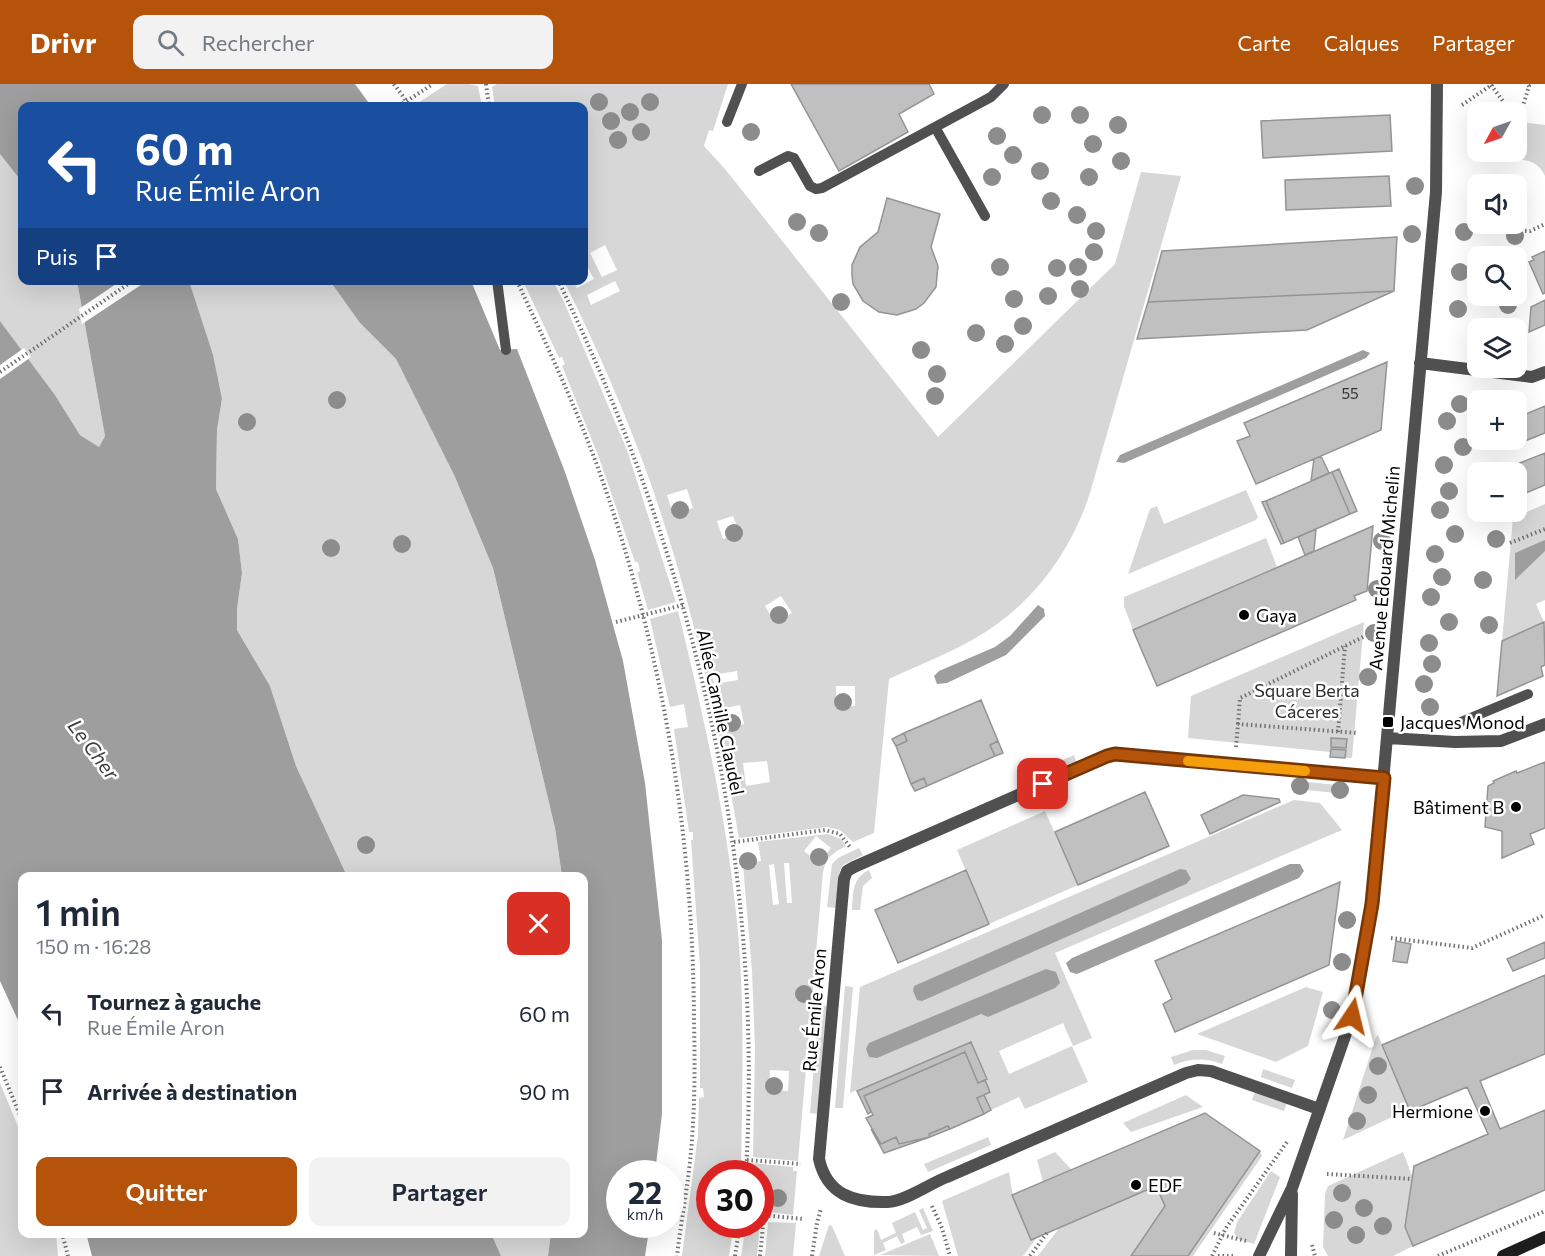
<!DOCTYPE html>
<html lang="fr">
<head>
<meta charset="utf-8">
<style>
	body { margin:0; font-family:Commissioner,sans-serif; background:#f2f2f3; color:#1f2937; height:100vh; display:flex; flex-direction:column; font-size:22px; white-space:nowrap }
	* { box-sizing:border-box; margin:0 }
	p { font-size:20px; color:#747a83 }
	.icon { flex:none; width:33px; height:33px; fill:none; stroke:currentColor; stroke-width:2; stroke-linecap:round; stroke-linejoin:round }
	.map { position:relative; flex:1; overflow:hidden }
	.panel { position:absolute; left:18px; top:788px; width:570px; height:366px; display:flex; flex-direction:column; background:#fff; border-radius:12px; box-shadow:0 6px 24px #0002 }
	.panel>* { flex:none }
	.top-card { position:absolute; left:18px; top:18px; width:570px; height:183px; border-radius:12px; box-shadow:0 6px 24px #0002; background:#1a4fa0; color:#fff; overflow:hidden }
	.needle { width:39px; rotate:230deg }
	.controls { position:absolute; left:1467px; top:18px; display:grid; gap:12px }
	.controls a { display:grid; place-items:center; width:60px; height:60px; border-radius:12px; background:#fff; box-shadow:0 6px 24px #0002; font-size:30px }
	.speed { position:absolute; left:606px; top:1076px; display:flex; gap:12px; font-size:30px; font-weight:700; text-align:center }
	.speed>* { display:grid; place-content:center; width:78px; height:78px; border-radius:50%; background:#fff; box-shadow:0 6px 24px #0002; line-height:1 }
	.speed small { font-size:15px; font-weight:400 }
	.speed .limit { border:9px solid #d22; background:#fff; color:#111 }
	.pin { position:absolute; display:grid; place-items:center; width:51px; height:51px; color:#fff; margin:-26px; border-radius:12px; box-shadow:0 3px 9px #0006 }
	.me { position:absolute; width:66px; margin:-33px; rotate:10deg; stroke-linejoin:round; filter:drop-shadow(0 0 4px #0008) }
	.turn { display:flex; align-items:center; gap:21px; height:126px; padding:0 18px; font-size:27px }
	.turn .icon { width:78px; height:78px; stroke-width:2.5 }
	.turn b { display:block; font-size:42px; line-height:51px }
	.then { display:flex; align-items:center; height:57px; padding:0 18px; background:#0003; gap:12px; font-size:22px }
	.round { display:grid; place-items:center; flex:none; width:63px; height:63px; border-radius:12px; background:#f2f2f3 }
	.overview { display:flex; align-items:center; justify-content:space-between; height:102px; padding:0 18px }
	h1 { font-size:36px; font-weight:600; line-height:45px }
	.primary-button { display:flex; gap:12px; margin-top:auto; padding:12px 18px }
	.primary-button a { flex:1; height:69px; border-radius:12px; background:#b45309; color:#fff; font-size:24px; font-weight:600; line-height:69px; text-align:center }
	.primary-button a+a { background:#f2f2f3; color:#1f2937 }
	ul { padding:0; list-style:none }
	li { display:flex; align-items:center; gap:18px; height:78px; padding:0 18px }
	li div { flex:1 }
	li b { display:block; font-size:22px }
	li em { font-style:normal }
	header { display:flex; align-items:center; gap:36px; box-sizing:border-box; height:84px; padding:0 30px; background:#b45309; color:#fff }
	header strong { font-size:28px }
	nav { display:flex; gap:33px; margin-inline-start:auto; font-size:21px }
	.search { width:420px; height:54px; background:#f2f2f3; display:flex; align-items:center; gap:15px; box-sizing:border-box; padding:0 21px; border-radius:12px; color:#747a83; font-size:22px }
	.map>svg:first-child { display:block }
</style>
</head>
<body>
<header>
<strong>Drivr</strong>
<div class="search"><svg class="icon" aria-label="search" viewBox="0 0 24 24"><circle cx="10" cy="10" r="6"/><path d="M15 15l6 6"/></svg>Rechercher</div>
<nav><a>Carte</a><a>Calques</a><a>Partager</a></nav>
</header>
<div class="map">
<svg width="1545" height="1172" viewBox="0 0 1545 1172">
	<rect width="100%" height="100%" fill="#fff"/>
	<path fill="#d7d7d7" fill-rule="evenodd" d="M447,0H469L478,2L482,22H472L470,19L465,22H417L415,21Z
		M497,0H728L713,47L709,46L704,62L725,85L938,353L1115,180L1141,88L1181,92L1090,409C1070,471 1029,525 972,556C946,571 916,582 889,595L874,749L853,758L840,746L827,743L739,754C718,636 692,519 653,406C628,334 597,264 564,197H573L577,204L594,195L584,176V22H495L492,3ZM605,161L617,186L602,193L590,169ZM615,197L620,207L591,221L587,211ZM687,405L693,424L673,430L667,411ZM733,432L739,449L723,455L717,437ZM781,512L792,529L775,539L765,522ZM737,587L738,596L714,600L712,591ZM836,602H855V622H836ZM740,621L744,640L725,645L721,625ZM767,677L770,698L746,702L743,679Z
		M1521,38L1545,41V92C1539,79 1531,77 1518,75Z
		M0,70L22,98V196L77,197L105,352L99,363L80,351L55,311L0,237Z
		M189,197H330L360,239L396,275L455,393L493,484L555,744L562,792H347L296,682L270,602L237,546V525L242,489L238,455L216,405L217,346L222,315Z
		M523,197H553L564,218L627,366L676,518L648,526L637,488L640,487L638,478H635L598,371L562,282L565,280L562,273L559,274Z
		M1246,406L1258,433L1256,436L1128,490L1150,425L1157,422L1164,440Z
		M1545,420V516L1536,520L1544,538L1502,557L1513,434Z
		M1266,454L1277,483L1133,546L1124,522V513Z
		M678,527C704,633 728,739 738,848C745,928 742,1009 741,1089H710V1140H734L729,1172H682L698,1051L699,1014L704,1013L703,1004H700V882L691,756H693V748H689L674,645L688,643L684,620L670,623L650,535Z
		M1364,538L1352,674L1330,673V668L1188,654L1191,612Z
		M1074,671L1077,680L1042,695L1038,687Z
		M1297,697L1348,702L1347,710L1296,705Z
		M1294,716L1320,719L1342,746L1055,869L1092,954L1073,962L1063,939L999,967L1009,990L1072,962L1088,998L1025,1025L1019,1013L991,1026L984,1011L990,1008L985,996L987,994L970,958L850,1009L860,903Z
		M1045,727L1078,801L989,840L957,766Z
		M828,750L841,755L846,762C834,768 826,773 823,788L798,1077L753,1073L755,964L752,887L743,781L761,777L758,758ZM816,752L831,764L819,779L804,767ZM784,779H789L792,819H787ZM774,780L779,820L773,821L769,781ZM770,986L789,987L788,1007L769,1006Z
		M859,764L863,771L843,781L840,786L836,824L827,823L832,780L838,774Z
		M869,786L872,794L863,802L860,826H852C853,809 852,794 869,786Z
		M845,902L853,903L843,1024H835Z
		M1306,903L1323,908L1308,962L1276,978L1197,950Z
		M819,922H827L818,1030L810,1029Z
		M1378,951L1409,1025L1343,1056L1376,953Z
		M1193,966H1206L1225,972L1222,980C1205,974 1192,974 1174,981L1171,973Z
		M1263,985L1295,996L1292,1004L1261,993Z
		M0,999L22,1052V1149H56L58,1172H0Z
		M1255,1008L1287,1019L1284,1027L1252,1016Z
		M1186,1011L1203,1023L1131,1048L1123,1039Z
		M988,1053L991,1061L928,1088L924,1080Z
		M1260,1067L1262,1072L1193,1172H1188Z
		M1055,1068L1072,1086L1043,1098L1037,1076Z
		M1403,1068L1412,1092L1405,1143L1413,1162L1393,1172H1328L1323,1163L1325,1110L1328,1102Z
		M752,1079L793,1083V1087H797L793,1131L761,1127L760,1089H752Z
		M1271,1087L1280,1093L1254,1160L1238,1155L1234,1149L1237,1138Z
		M1009,1088L1013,1113L1031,1155L1038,1152L1023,1172H958L942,1117Z
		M1156,1102L1165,1122L1131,1172H1038L1060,1143Z
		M923,1124L933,1147L921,1151L917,1143L902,1150L905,1158L901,1160L897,1152L883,1159L886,1166L874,1171V1147L877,1145L881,1156L896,1149L892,1139L915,1128L923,1146L927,1144L919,1126Z
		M768,1138L796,1139L793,1172H765Z
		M746,1140H760L757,1172H741Z
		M829,1141L832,1142L845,1172H819Z
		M491,1149H551L548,1172H501Z
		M930,1150L939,1172L880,1171Z"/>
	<path fill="#9e9e9e" d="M0,0H355L371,22H22V98L0,70Z
		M77,197H189L213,271L222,315L217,346L216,405L238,455L242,489L237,525V546L270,602L296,682L347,792H22V945L0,897V237L55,311L80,351L99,363L105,352Z
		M330,197H471L500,266L517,265L565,388L595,476L623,577L645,699L662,856V1030L655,1089H620V1140H650L645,1172H548L551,1149H584V792H562L555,744L493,484L455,393L396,275L360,239Z
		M1363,266L1370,269L1366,274L1124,379L1116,378L1120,371Z
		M1545,456V467L1515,496V469Z
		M1038,521L1044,525L1045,532L1006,571L947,599L937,600L934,592L939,587L995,563L1010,552Z
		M1290,780H1300L1304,787L1299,794L1077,890L1070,888L1066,879L1072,874Z
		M1180,785L1186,786L1191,795L1186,800L922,917L917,916L913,907L914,902Z
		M1046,885L1056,888L1060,899L1055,904L988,933L981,930L877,974L869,973L866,965L869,959Z
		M86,1149H491L501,1172H92Z"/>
	<path fill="#fff" d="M122,196L147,197L82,240L79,225Z
		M24,264L31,273L0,295V281Z"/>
	<path fill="#c0c0c0" stroke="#949494" stroke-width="1.5" d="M791,0H929L934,10L899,30L908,48L839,87Z
		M1390,31L1392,67L1263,74L1261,37Z
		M1389,92L1391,122L1286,126L1285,96Z
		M887,114L940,130L931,163L938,182L936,203L924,219L916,225L897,231L879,228L863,217L853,200L852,191V181L860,163L878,148Z
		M1397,153L1394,207L1148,218L1162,167Z
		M1545,167V209L1543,210L1529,178L1534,176L1532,173Z
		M1394,207L1307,246L1137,255L1148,218Z
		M1545,216V241L1529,248L1531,223Z
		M1387,278L1381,346L1256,400L1237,357L1250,352L1244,339Z
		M1545,322V349L1520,359L1521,332Z
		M1545,369V401L1516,413L1517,380Z
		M1321,372L1329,389L1311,397L1314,375Z
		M1339,385L1357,427L1350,430L1332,388Z
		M1332,388L1350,430L1284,459L1266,417Z
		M1266,417L1284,459L1281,460L1262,418Z
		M1373,442L1367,507L1354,512L1356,516L1157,602L1133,546Z
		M1316,445L1314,467L1305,471L1298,453Z
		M1544,538L1545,581L1541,583L1543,592L1497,612L1502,557Z
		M981,616L998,657L990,661L995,672L927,702L924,694L911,700L896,662L907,657L904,649Z
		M904,649L907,657L896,662L892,655Z
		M1331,654L1347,655L1346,664L1331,663Z
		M998,657L1003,669L995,672L990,661Z
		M1331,665L1346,666L1345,674L1330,673Z
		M1545,678V744L1530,750L1534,760L1502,774V747L1485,743L1488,702L1494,699L1493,697L1516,687L1517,689Z
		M924,694L927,702L915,707L911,700Z
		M1145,708L1169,762L1078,801L1055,748Z
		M1243,711L1279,715L1280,718L1210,750L1201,731Z
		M966,786L989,840L898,879L875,826Z
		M1340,798L1329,881L1175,948L1163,920L1172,915L1155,877Z
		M1396,857L1411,860L1407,879L1393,877Z
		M1545,858V874L1513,887L1507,875Z
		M1545,891V970L1480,997L1500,1045L1545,1026V1106L1413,1162L1405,1143L1414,1082L1488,1050L1467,1003L1410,1027L1382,961Z
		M971,958L987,995L978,999L965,968L864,1012L871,1028L868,1030L857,1007Z
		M965,968L978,999L985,996L990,1008L977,1014L984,1030L950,1045L948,1042L929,1050L930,1053L899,1060L896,1053L881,1060L866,1034L873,1031L864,1012Z
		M984,1011L991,1026L984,1030L977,1014Z
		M1205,1029L1260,1067L1188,1172H1131L1165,1122L1156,1102L1031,1156L1012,1111Z
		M948,1042L950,1045L930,1053L929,1050Z
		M871,1045L881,1060L896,1053L899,1060L930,1053L884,1069Z"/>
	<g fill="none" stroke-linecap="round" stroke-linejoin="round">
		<path stroke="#727272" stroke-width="4" stroke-dasharray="1.5 3" stroke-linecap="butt" d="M394,0L410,22
			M486,0L489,22
			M1491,1L1511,28
			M1462,21L1493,0
			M1516,50L1518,38L1529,2L1527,0
			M1498,146L1530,147L1545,140
			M558,196C694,477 764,776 746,1089
			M517,197C548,264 580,331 604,401C664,574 693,754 694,936C695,980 695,1024 691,1067C688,1102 681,1137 677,1172
			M0,288L134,196
			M1510,459L1545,445
			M616,538L683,521
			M1238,640L1240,614L1367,551
			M1338,648L1345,562
			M1236,663L1238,640L1358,649
			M734,758L825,746L840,750L850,763
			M1391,854L1472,864L1545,831
			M0,983L22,1036
			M747,1076L801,1080
			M1327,1090L1412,1095
			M932,1122L942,1144L950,1172
			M760,1131L804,1135
			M62,1149L68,1172
			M1214,1149L1246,1157
			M1312,1161L1315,1172
			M735,1172L740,1140
			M760,1172L764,1132
			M812,1172L817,1139L821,1124
			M1030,1172L1047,1149
			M1212,1172L1226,1144L1287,1058
			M1218,1172H1234
			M1438,1172L1545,1127"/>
		<path stroke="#505050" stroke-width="10" d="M727,38L742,0
			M935,43L985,132
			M759,87L788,72L794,74L810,102L816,105L822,104L991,13L1004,0
			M497,196L506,266
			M1456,640L1528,610"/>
		<path stroke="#505050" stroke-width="12" d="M1420,279L1532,293L1545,288
			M1388,654L1455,658L1501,657L1545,640
			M1319,1025L1211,987L1198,986L1186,989C1106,1023 1027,1059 947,1093C931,1099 904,1118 888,1118C854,1119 827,1111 819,1075L844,795L847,787L854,783L1107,672L1115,670L1384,694
			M1259,1172L1292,1104L1352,932L1372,820L1436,108L1437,0
			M1291,1172L1292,1110"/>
		<path stroke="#1d1d1d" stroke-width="12" d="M1503,1172L1545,1153"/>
		<path stroke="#727272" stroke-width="4" stroke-dasharray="1.5 3" stroke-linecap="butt" d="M399,22L433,0"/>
	</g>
	<g fill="#8c8c8c">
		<circle cx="599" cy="18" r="9"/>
		<circle cx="650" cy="18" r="9"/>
		<circle cx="630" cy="28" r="9"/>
		<circle cx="1042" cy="31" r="9"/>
		<circle cx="1080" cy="31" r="9"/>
		<circle cx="611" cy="37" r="9"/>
		<circle cx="1118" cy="41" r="9"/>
		<circle cx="641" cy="48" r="9"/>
		<circle cx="751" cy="48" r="9"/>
		<circle cx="997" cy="52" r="9"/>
		<circle cx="618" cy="56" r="9"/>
		<circle cx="1093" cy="60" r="9"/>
		<circle cx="1013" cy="71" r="9"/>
		<circle cx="1121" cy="77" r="9"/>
		<circle cx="1040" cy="87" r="9"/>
		<circle cx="992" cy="93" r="9"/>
		<circle cx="1089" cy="93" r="9"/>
		<circle cx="1415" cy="102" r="9"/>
		<circle cx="1051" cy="117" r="9"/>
		<circle cx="1077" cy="131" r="9"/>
		<circle cx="797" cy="138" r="9"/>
		<circle cx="1096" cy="147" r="9"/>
		<circle cx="1464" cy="148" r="9"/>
		<circle cx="819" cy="149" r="9"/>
		<circle cx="1412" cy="150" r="9"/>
		<circle cx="1515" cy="152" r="9"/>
		<circle cx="1094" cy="168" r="9"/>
		<circle cx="1000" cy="183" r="9"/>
		<circle cx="1078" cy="183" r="9"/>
		<circle cx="1057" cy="184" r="9"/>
		<circle cx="1460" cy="188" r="9"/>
		<circle cx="1080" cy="205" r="9"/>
		<circle cx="1048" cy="212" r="9"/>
		<circle cx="1014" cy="215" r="9"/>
		<circle cx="841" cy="218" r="9"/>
		<circle cx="1508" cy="221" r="9"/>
		<circle cx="1458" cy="225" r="9"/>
		<circle cx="1023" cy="242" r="9"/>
		<circle cx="976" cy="249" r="9"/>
		<circle cx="1005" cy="260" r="9"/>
		<circle cx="921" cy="266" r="9"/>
		<circle cx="937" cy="290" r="9"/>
		<circle cx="935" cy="312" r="9"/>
		<circle cx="337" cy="316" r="9"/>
		<circle cx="1460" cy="320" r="9"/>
		<circle cx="1447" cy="337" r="9"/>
		<circle cx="247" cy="338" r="9"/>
		<circle cx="1463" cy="363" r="9"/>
		<circle cx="1444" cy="381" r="9"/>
		<circle cx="1449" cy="407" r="9"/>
		<circle cx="680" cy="426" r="9"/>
		<circle cx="1440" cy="426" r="9"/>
		<circle cx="734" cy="449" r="9"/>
		<circle cx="1455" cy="450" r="9"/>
		<circle cx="1496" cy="455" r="9"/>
		<circle cx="1382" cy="457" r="9"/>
		<circle cx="402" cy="460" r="9"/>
		<circle cx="331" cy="464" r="9"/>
		<circle cx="1435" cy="470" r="9"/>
		<circle cx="1442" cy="493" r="9"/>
		<circle cx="1483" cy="496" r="9"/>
		<circle cx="1377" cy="505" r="9"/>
		<circle cx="1431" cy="513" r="9"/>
		<circle cx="779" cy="531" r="9"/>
		<circle cx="1449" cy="538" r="9"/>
		<circle cx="1489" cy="541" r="9"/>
		<circle cx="1374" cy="549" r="9"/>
		<circle cx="1429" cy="559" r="9"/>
		<circle cx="1432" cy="580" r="9"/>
		<circle cx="1368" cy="593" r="9"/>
		<circle cx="1424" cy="600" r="9"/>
		<circle cx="843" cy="618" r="9"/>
		<circle cx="1430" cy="623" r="9"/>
		<circle cx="732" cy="639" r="9"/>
		<circle cx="1300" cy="702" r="9"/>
		<circle cx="1340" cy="706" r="9"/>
		<circle cx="366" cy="761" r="9"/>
		<circle cx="819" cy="773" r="9"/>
		<circle cx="748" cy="777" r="9"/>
		<circle cx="1347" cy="836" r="9"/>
		<circle cx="1342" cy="878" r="9"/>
		<circle cx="804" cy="910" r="9"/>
		<circle cx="1332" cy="926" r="9"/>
		<circle cx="1378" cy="982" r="9"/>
		<circle cx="774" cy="1002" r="9"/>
		<circle cx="1368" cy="1011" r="9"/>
		<circle cx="1357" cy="1037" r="9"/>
		<circle cx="1342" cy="1109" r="9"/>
		<circle cx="778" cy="1114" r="9"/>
		<circle cx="1364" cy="1124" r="9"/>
		<circle cx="1334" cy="1136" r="9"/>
		<circle cx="1383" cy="1142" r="9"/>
		<circle cx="1356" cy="1151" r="9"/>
	</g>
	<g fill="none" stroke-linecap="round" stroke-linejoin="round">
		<g stroke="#753606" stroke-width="15">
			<path id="route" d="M1043,700L1107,672L1115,670L1384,694L1372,820L1352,932"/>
		</g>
		<use href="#route" stroke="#b45309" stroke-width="10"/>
		<path stroke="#f59e0b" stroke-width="10" d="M1188,677L1305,687"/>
	</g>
	<g fill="#000" stroke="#fff" stroke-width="2">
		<circle cx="1244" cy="531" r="6"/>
		<rect x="1382" y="632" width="12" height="12" rx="3"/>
		<circle cx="1516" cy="723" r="6"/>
		<circle cx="1485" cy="1027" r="6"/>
		<circle cx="1136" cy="1101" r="6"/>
	</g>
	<g text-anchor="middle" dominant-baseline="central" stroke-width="5" stroke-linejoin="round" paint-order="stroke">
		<g font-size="15" fill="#303030">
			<text x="1350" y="309">55</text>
		</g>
		<g font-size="18" fill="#000" stroke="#fff">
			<text transform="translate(1384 484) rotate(-85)">Avenue Edouard Michelin</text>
			<text transform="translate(721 628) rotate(78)">Allée Camille Claudel</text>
			<text transform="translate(814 926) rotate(-85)">Rue Émile Aron</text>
		</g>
		<g font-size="18" fill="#000" stroke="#fff" text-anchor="start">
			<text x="1256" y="531">Gaya</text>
			<text x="1400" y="638">Jacques Monod</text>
			<text x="1504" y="723" text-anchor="end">Bâtiment B</text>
			<text x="1473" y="1027" text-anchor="end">Hermione</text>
			<text x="1148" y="1101">EDF</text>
		</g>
		<g font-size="18" fill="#2e2e2e" stroke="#fff">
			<text x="1307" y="606">Square Berta<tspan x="1307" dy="21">Cáceres</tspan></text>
		</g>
		<g font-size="20" font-style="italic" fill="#3f3f3f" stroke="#fff">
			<text transform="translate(94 665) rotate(53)">Le Cher</text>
		</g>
	</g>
</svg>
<div class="controls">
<a><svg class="needle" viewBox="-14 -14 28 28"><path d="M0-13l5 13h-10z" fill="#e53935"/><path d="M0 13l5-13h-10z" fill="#747a83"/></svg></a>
<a><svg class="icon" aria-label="sound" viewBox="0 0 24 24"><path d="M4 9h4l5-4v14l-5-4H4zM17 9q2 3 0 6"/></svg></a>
<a><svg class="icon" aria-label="search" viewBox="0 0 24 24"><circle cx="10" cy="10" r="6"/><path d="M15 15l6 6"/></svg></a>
<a><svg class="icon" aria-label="layers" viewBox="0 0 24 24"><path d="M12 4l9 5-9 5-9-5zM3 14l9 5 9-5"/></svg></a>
<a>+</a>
<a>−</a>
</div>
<div class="speed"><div>22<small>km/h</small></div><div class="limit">30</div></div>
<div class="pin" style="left:1043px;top:700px;background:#d93025"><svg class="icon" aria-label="arrive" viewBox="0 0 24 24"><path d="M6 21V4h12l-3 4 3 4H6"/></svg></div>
<svg class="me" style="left:1352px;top:932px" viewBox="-20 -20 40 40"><path d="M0-17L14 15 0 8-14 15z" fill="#b45309" stroke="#fff" stroke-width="4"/></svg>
<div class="top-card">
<div class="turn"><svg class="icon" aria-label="left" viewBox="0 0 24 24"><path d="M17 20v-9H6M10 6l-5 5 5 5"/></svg><div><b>60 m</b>Rue Émile Aron</div></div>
<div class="then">Puis<svg class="icon" aria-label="arrive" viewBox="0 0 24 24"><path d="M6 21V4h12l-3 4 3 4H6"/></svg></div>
</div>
<section class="panel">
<div class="overview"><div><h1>1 min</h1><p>150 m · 16:28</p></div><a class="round" style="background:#d93025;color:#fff"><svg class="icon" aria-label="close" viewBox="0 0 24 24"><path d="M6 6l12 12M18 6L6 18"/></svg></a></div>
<ul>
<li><svg class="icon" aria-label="left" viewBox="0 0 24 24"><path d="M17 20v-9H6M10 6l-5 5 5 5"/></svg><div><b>Tournez à gauche</b><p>Rue Émile Aron</p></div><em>60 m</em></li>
<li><svg class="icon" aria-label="arrive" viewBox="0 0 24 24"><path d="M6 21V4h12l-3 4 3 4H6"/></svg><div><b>Arrivée à destination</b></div><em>90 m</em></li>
</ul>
<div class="primary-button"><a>Quitter</a><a>Partager</a></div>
</section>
</div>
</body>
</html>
